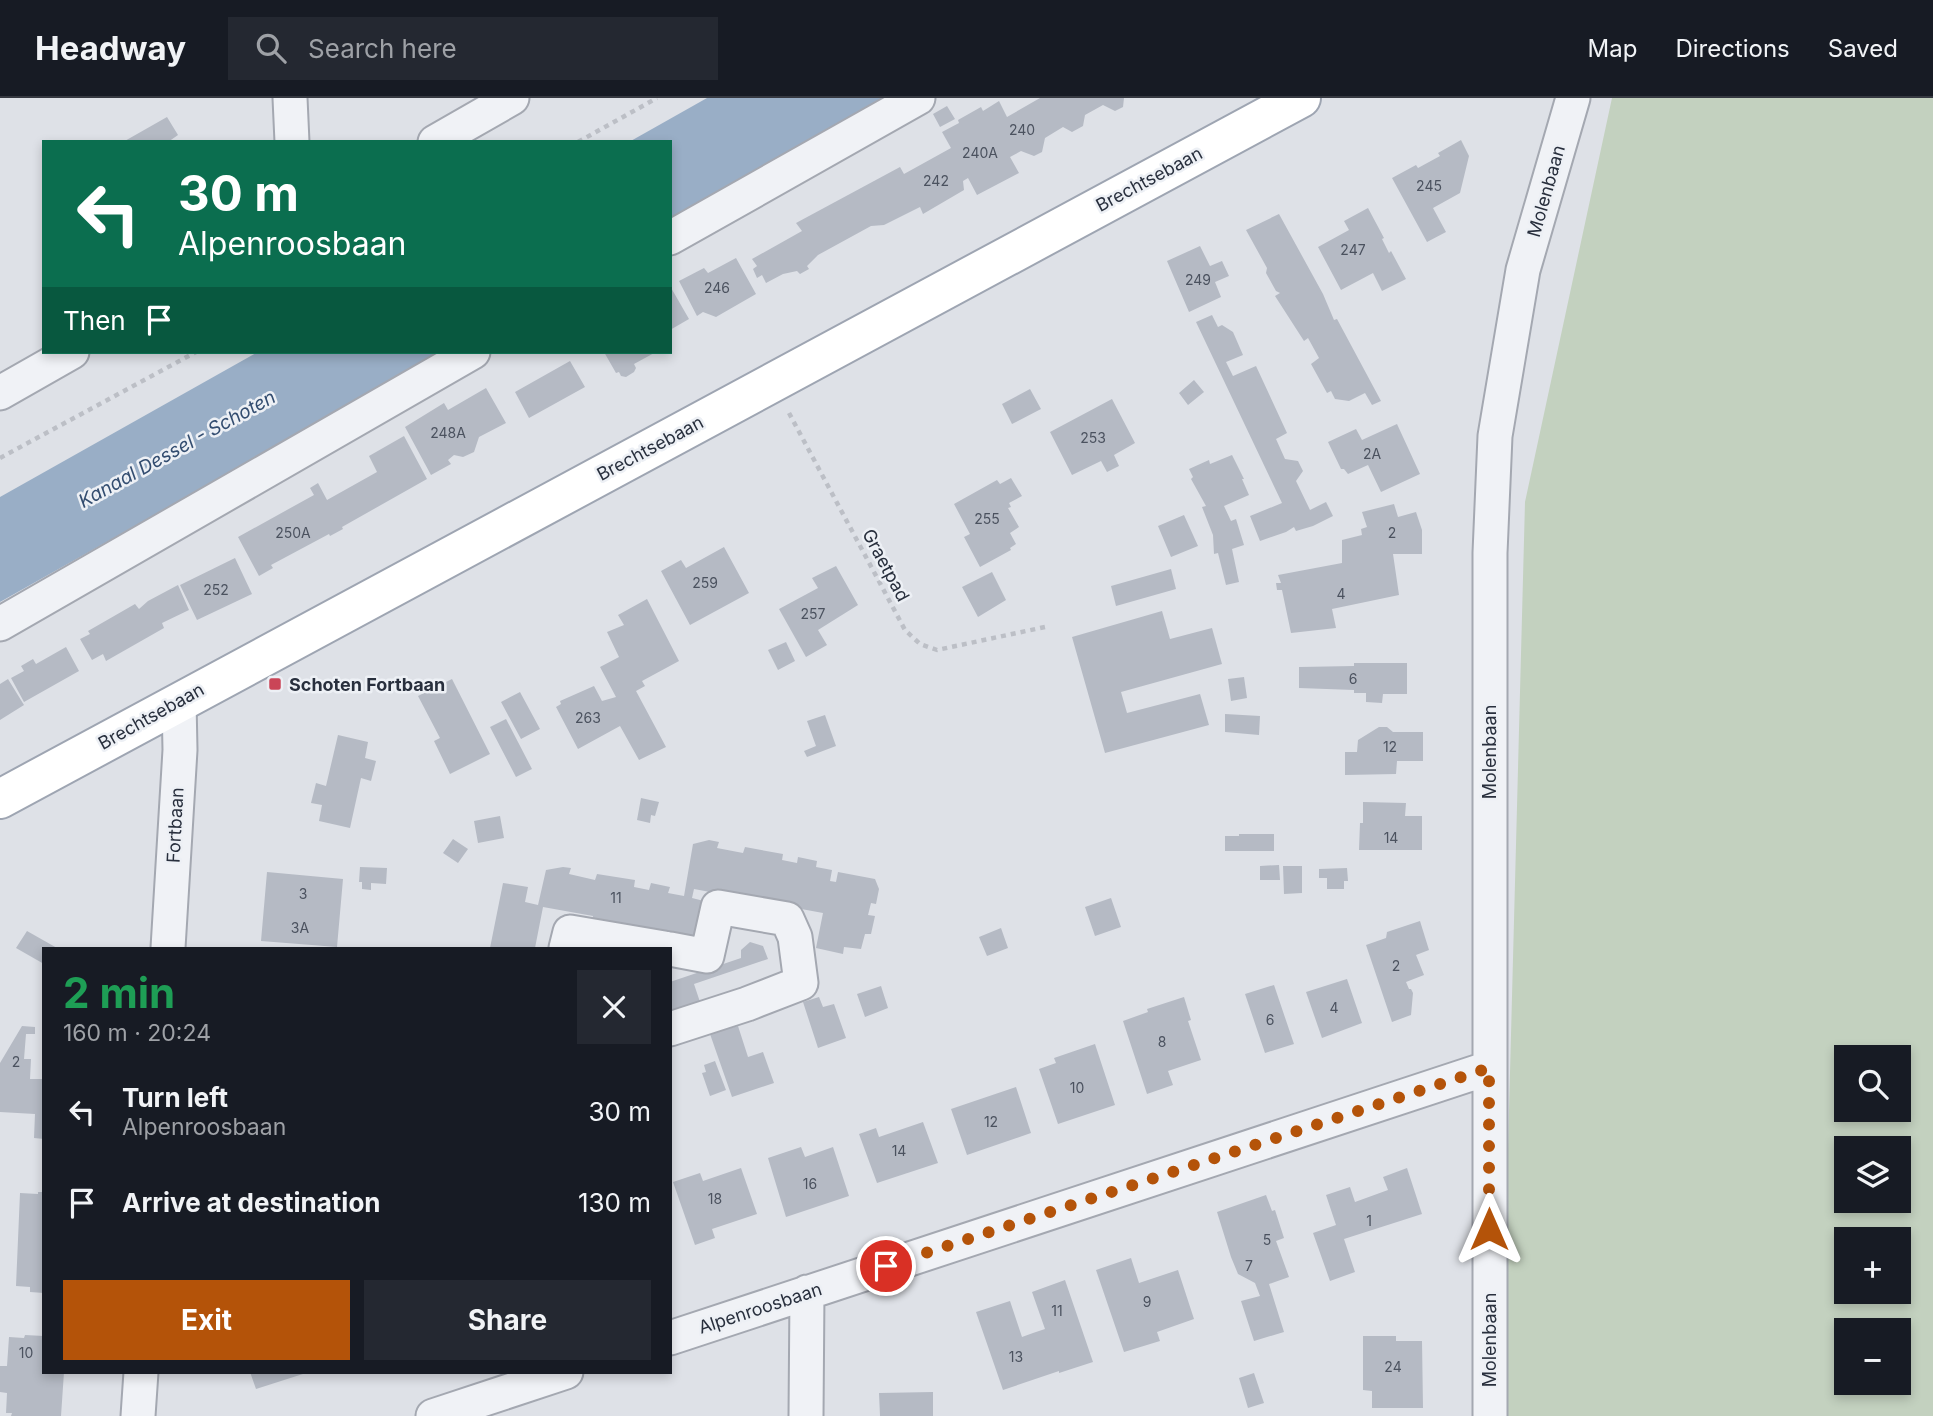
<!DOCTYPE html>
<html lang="en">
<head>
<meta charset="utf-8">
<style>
	body { margin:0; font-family:Inter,sans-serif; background:#242831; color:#f1f3f6; height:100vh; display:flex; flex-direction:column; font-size:26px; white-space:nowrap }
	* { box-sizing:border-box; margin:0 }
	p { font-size:23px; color:#9ea1a6 }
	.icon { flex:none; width:38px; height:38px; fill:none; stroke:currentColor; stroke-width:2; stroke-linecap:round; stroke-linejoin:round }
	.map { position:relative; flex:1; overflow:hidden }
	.drawer { position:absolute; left:42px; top:849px; width:630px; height:427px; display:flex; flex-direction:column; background:#171b24; border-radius:0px; box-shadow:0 4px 10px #0003 }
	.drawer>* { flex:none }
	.hud { position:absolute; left:42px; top:42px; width:630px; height:214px; border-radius:0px; box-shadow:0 4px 10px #0003; background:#0b6e4f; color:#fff; overflow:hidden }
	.buttons { position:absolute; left:1834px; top:947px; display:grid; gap:14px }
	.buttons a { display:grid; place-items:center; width:77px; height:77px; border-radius:0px; background:#171b24; box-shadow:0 4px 10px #0003; font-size:35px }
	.pin { position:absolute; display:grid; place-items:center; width:60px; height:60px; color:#fff; margin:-30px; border:4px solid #fff; border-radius:50%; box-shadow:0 2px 7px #0007 }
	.me { position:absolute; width:77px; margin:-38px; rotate:0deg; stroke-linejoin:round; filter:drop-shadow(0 0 5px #0008) }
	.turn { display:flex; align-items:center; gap:24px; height:147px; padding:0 21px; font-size:32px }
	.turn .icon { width:91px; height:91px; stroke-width:2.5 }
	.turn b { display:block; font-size:49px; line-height:60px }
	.then { display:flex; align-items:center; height:66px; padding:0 21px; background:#0003; gap:14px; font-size:26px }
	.round { display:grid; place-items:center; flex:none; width:74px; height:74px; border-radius:0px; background:#242831 }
	.overview { display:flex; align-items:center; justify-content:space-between; height:119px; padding:0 21px }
	h1 { font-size:42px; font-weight:700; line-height:52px; color:#1e9e55 }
	.button { display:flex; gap:14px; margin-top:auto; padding:14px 21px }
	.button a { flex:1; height:80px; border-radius:0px; background:#b45309; color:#fff; font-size:28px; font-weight:700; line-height:80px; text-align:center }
	.button a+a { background:#242831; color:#f1f3f6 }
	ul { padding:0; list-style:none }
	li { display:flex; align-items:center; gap:21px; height:91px; padding:0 21px }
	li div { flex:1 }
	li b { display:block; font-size:26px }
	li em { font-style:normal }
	header { display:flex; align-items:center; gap:42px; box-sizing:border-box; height:98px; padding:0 35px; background:#171b24; border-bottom:2px solid #363941 }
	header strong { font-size:33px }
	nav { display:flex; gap:38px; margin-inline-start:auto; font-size:24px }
	.search { width:490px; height:63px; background:#242831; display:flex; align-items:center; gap:18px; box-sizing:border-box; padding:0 24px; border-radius:0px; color:#9ea1a6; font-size:26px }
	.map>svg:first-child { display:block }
</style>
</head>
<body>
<header>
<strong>Headway</strong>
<div class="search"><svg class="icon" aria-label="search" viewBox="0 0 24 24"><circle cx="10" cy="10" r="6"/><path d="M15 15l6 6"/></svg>Search here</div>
<nav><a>Map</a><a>Directions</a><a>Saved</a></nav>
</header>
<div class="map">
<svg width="1933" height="1318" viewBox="0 0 1933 1318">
	<rect width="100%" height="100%" fill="#dee1e7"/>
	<path fill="#c3d1bf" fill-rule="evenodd" d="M1612,0H1933V1318H1501L1525,404ZM1846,959H1899V1012H1846ZM1846,1050H1899V1102H1846ZM1846,1141H1899V1194H1846ZM1846,1232H1899V1284H1846Z"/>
	<path fill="#99aec6" d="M707,0H893L670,126V44H629Z
		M258,254H444L0,504V399Z"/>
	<path fill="#b5bac4" d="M1040,0H1124L1123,9L1115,13L1103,7L1085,17L1083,28L1072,34L1063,29L1045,40L1042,54L1034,58L1021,53L1010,59L1019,75L977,97L968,80L963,83L964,92L923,116L920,109L884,127L871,128L818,157L807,168L809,171L800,176L797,173L783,176L766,185L762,177L757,180L753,171L757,168L752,161L802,133L796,125L900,69L904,76L951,50L942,34L959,25L958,22L981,9L983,13L999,3L1007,19Z
		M947,8L955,21L940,29L933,16Z
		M167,19L178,37L168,44H123Z
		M1461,42L1469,58L1460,95L1433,110L1446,134L1427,144L1392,80L1416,67L1418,70L1440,58L1438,55Z
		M1368,110L1384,140L1382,141L1389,155L1391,153L1406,181L1382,193L1373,175L1341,192L1318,149L1349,132L1344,123Z
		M1279,116L1323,196L1334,222L1337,221L1381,303L1372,307L1365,295L1349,303L1335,301L1331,293L1327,295L1311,266L1319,260L1308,240L1304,243L1275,198L1280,195L1276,193L1266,175L1267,170L1246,132Z
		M1200,148L1210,168L1222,163L1229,178L1215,184L1221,199L1189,214L1167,163Z
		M736,160L756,196L716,219L703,214L697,218L679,183L704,170L708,175Z
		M670,188L689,221L670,232Z
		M1212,217L1218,229L1222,227L1233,234L1243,257L1226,264L1233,278L1256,268L1287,335L1276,341L1285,361L1298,363L1303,373L1296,383L1310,412L1326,404L1333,418L1313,428L1296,433L1294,429L1286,434L1260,443L1250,418L1282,405L1196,224Z
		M604,254H656L634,266L636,270L634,274L626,279L621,278L619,274L616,275Z
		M570,263L585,289L529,320L515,294Z
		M1194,282L1204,294L1188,307L1179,295Z
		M486,290L506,325L479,339L474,354L463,359L454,357L448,362L451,366L431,377L405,329L444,305L448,312Z
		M1030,291L1041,311L1012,326L1002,306Z
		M1112,301L1135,345L1114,357L1119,368L1107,374L1101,363L1072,377L1050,334Z
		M1397,326L1420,376L1381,394L1368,367L1348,376L1344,371H1341L1328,344L1356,331L1362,342Z
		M404,338L427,381L342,429L343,431L330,438L329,436L271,467L273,470L259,478L238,439L314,397L310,390L318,385L327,402L377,374L369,358Z
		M1232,357L1244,381H1242L1249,397L1224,408L1231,423L1236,421L1244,447L1232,451L1239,484L1226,487L1218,455L1214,456L1213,437L1202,409L1206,408L1191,381L1193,379L1189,371L1209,362L1210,366Z
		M1011,380L1022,398L1009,405L1011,409L1008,410L1019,429L1010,435L1016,446L1010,450L1011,452L980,469L964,439L970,436L954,406L997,382L1000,386Z
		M1394,406L1398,419L1416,414L1422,432V456H1393L1399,497L1332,511L1336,530L1291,535L1282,492H1277L1276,485H1281L1278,477L1342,465V442L1362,437L1361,431L1367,429L1362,414Z
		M1184,417L1198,448L1171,459L1158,428Z
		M724,449L749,495L690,527L661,473L681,462L686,470Z
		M235,460L252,496L197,522L180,487Z
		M836,468L858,507L818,532L827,547L806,559L779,511L818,490L812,480Z
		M1171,471L1176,491L1116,508L1111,488Z
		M992,474L1006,502L978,519L962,489Z
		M178,487L189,512L162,525L164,530L106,563L103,556L92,562L80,541L90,536L88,533L135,506L139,511L148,503Z
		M647,501L679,563L642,583L645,588L636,593L666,649L639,662L620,628L578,651L556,609L561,606L560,603L594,588L602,603L616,599L600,569L619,559L607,534L624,527L618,517Z
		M1162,513L1170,541L1212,530L1222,566L1121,594L1127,615L1200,596L1209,627L1105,655L1072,539Z
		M786,544L795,563L778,572L768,552Z
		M66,549L79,573L24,604L11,580L24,573L21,568L33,561L36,566Z
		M1354,565H1407V596H1383L1382,605L1366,604V595H1354V592L1299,590V569L1354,568Z
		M1244,579L1247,600L1231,603L1228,581Z
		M8,581L24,607L0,622V586Z
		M452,581L490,656L450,676L434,643L440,640L418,598Z
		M520,594L540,631L521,641L501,604Z
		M1225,616L1260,618L1259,637L1225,634Z
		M825,617L836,648L807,659L804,653L816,648L807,623Z
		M506,621L532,671L516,679L490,629Z
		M1379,629H1387L1393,634H1423V663H1397L1396,676L1345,677V654H1357L1358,642Z
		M338,637L368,644L365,660L376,663L371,683L361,680L350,730L319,723L322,707L311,705L316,685L326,688Z
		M641,700L659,704L655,718L651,717L650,725L637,722Z
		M1363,704L1406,705L1405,718H1422V752H1359L1360,725H1363Z
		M500,718L504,740L478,745L474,723Z
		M1239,736H1274V753H1225V738H1239Z
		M453,741L468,751L458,765L443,755Z
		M709,742L719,744L717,750L743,755L745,749L783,756L782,762L797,765L798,759L817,763L816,769L832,772L830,783L836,784L838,774L875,781L879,791L876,806L871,805L868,817L875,818L871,836H865L861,851L844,849L843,856L816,850L823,815L694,791L692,800L704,803L698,846L591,830L593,818L543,809L535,850H490L503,785L528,789L525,804L538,807L546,772L563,769L571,770L569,776L595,782L597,776L635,782L634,789L649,792L651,785L670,789L668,795L684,798L693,746Z
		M1279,767L1280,782H1260V768Z
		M1283,768H1302V795L1284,796Z
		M360,769L387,770L386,786L371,785V792L362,791V784H359Z
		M1347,770L1348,783H1344V791H1327V780H1319V771Z
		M267,774L343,781L337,849L261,843Z
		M1111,800L1121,829L1095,838L1085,809Z
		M1420,823L1429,852L1416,857L1424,877L1406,884L1409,891H1411L1413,895L1411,917L1392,924L1366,847L1386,840L1387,834Z
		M1001,830L1008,850L987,858L979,839Z
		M27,833L57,850H44V866L16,850Z
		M750,844L763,848L768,861L694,886L701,907L670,917V884L741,860V852Z
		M1347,881L1362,925L1322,940L1306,894Z
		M1274,887L1294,946L1265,955L1245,896Z
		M881,888L888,910L865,919L857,896Z
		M819,899L823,909L834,906L846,940L818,950L803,904Z
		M1184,899L1191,922L1188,923L1201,962L1168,973L1173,987L1147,996L1123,923L1148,914L1147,911Z
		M22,928L35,929V936H26L24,961H31L30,981H44V1041L34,1040L35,1016L0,1014V965Z
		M738,928L748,959L763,954L774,985L732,999L710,936Z
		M1095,946L1115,1007L1058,1026L1039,971L1056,965L1054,960Z
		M715,963L726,992L710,998L702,975L706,974L704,967Z
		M1016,989L1031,1035L967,1057L951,1011Z
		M923,1024L938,1065L877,1085L859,1036L876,1030L879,1039Z
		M801,1049L805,1059L833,1049L849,1098L786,1119L768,1060Z
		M741,1070L757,1116L712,1131L715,1140L695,1147L673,1084L700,1075L703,1083Z
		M1407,1070L1422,1116L1344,1141L1355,1174L1330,1183L1313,1135L1336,1127L1326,1097L1350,1089L1355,1104L1388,1092L1383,1079Z
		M38,1094H44V1195L30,1194V1189L16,1188L20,1095L38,1096Z
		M1266,1097L1272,1113L1275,1112L1284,1140L1276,1143L1289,1179L1269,1186L1284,1234L1254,1243L1241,1203L1260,1198L1255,1185L1238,1176L1231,1159L1217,1114Z
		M1131,1160L1139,1185L1178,1172L1194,1221L1157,1234L1160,1243L1124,1254L1096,1172Z
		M1065,1182L1093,1264L1059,1275V1273L1003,1292L976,1214L1010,1203L1022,1239L1033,1235L1045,1231L1032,1194Z
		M25,1237L44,1238V1274H64L61,1318H11L12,1315H6L7,1295L0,1294V1268H7L9,1239L24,1240Z
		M1363,1238H1396V1243H1422L1423,1310H1372V1293L1363,1292Z
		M250,1274H306V1275L256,1291Z
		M1254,1275L1264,1305L1248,1310L1239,1280Z
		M933,1294V1318H880L879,1295Z"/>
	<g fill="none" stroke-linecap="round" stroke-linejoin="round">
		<g stroke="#a4a8b1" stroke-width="37">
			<path id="minor" d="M290,0L292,44
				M435,44L512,0
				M670,140L918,0
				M0,295L72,254
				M0,526L473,254
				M168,850L180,652L179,603
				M566,850L570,834L664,850
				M670,851L707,858L718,809L787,821L795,839L801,885L747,906L670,931
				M670,1240L1489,970
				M138,1318L141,1274
				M433,1318L566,1274
				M806,1318L807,1194
				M1490,1318V455L1495,338L1523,172L1573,0"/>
		</g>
		<g stroke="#9ea5b2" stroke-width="42">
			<path id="major" d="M0,701L1301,0"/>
		</g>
		<path stroke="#bcbfc6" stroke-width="4.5" stroke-dasharray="5 5" stroke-linecap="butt" d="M578,44L657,0
			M789,315L905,532L920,546L937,552L1045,529
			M0,360L196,254"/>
		<use href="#minor" stroke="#f0f2f6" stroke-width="33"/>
		<use href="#major" stroke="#fff" stroke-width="38"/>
	</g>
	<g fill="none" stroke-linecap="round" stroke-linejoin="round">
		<path stroke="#b45309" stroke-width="12" stroke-dasharray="0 21.6" d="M886,1168L1489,970V1131"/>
	</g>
	<rect fill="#ca4557" stroke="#edf0f5" stroke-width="2.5" x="268" y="579" width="14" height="14" rx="3.5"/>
	<g text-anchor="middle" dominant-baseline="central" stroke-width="5" stroke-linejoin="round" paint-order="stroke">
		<g font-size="14" fill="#4b525f">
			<text x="1022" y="31">240</text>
			<text x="980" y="54">240A</text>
			<text x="936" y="82">242</text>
			<text x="1429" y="87">245</text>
			<text x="1353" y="151">247</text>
			<text x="1198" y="181">249</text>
			<text x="717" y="189">246</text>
			<text x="448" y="334">248A</text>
			<text x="1093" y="339">253</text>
			<text x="1372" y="355">2A</text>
			<text x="987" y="420">255</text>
			<text x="293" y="434">250A</text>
			<text x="1392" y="434">2</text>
			<text x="705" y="484">259</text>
			<text x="216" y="491">252</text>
			<text x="1341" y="495">4</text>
			<text x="813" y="515">257</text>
			<text x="1353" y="580">6</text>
			<text x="588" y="619">263</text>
			<text x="1390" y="648">12</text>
			<text x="1391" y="739">14</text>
			<text x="303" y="795">3</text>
			<text x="616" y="799">11</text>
			<text x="300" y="829">3A</text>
			<text x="1396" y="867">2</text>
			<text x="1334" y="909">4</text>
			<text x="1270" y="921">6</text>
			<text x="1162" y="943">8</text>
			<text x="16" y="963">2</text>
			<text x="1077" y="989">10</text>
			<text x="991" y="1023">12</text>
			<text x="899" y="1052">14</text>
			<text x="810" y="1085">16</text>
			<text x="715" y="1100">18</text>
			<text x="1369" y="1122">1</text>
			<text x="1267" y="1141">5</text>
			<text x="1249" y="1167">7</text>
			<text x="1147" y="1203">9</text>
			<text x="1057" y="1212">11</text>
			<text x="26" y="1254">10</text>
			<text x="1016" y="1258">13</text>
			<text x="1393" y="1268">24</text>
		</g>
		<g font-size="18" fill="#282f3d" stroke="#edf0f5">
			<text transform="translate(1149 81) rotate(-28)">Brechtsebaan</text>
			<text transform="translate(1546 93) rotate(-74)">Molenbaan</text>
			<text transform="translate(650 350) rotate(-28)">Brechtsebaan</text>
			<text transform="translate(886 467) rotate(62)">Graetpad</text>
			<text transform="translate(151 618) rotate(-29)">Brechtsebaan</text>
			<text transform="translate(1489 654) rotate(-90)">Molenbaan</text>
			<text transform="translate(175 727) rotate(-87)">Fortbaan</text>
			<text transform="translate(760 1210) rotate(-18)">Alpenroosbaan</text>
			<text transform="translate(1489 1242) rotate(-90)">Molenbaan</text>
		</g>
		<g font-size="18" font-weight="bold" fill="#282f3d" stroke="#edf0f5" text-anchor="start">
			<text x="289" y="586">Schoten Fortbaan</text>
		</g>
		<g font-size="19" font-style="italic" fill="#334d70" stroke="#edf0f5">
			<text transform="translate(177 351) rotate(-29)">Kanaal Dessel - Schoten</text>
		</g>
	</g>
</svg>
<div class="buttons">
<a><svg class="icon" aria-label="search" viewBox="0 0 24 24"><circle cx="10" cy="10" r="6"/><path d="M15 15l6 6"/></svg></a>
<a><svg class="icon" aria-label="layers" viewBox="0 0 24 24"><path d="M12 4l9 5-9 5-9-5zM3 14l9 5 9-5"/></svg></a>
<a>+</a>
<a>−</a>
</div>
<div class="pin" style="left:886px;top:1168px;background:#d93025"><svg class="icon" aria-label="arrive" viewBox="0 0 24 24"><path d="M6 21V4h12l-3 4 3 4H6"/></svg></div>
<svg class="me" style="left:1489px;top:1131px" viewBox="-20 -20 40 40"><path d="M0-17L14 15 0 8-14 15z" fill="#b45309" stroke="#fff" stroke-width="4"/></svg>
<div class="hud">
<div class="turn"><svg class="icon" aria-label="left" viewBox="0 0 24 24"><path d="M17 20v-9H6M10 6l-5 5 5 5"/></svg><div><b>30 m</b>Alpenroosbaan</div></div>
<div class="then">Then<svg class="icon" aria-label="arrive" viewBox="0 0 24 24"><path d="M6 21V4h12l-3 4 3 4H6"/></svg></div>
</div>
<section class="drawer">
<div class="overview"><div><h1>2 min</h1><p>160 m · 20:24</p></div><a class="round"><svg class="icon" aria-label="close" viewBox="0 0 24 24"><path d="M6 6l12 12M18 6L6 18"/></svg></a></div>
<ul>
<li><svg class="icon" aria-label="left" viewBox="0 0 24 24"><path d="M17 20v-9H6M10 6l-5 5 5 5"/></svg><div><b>Turn left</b><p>Alpenroosbaan</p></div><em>30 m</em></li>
<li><svg class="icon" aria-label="arrive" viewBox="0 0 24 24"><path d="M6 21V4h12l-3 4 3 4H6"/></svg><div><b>Arrive at destination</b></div><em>130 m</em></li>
</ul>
<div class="button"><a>Exit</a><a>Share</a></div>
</section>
</div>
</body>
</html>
